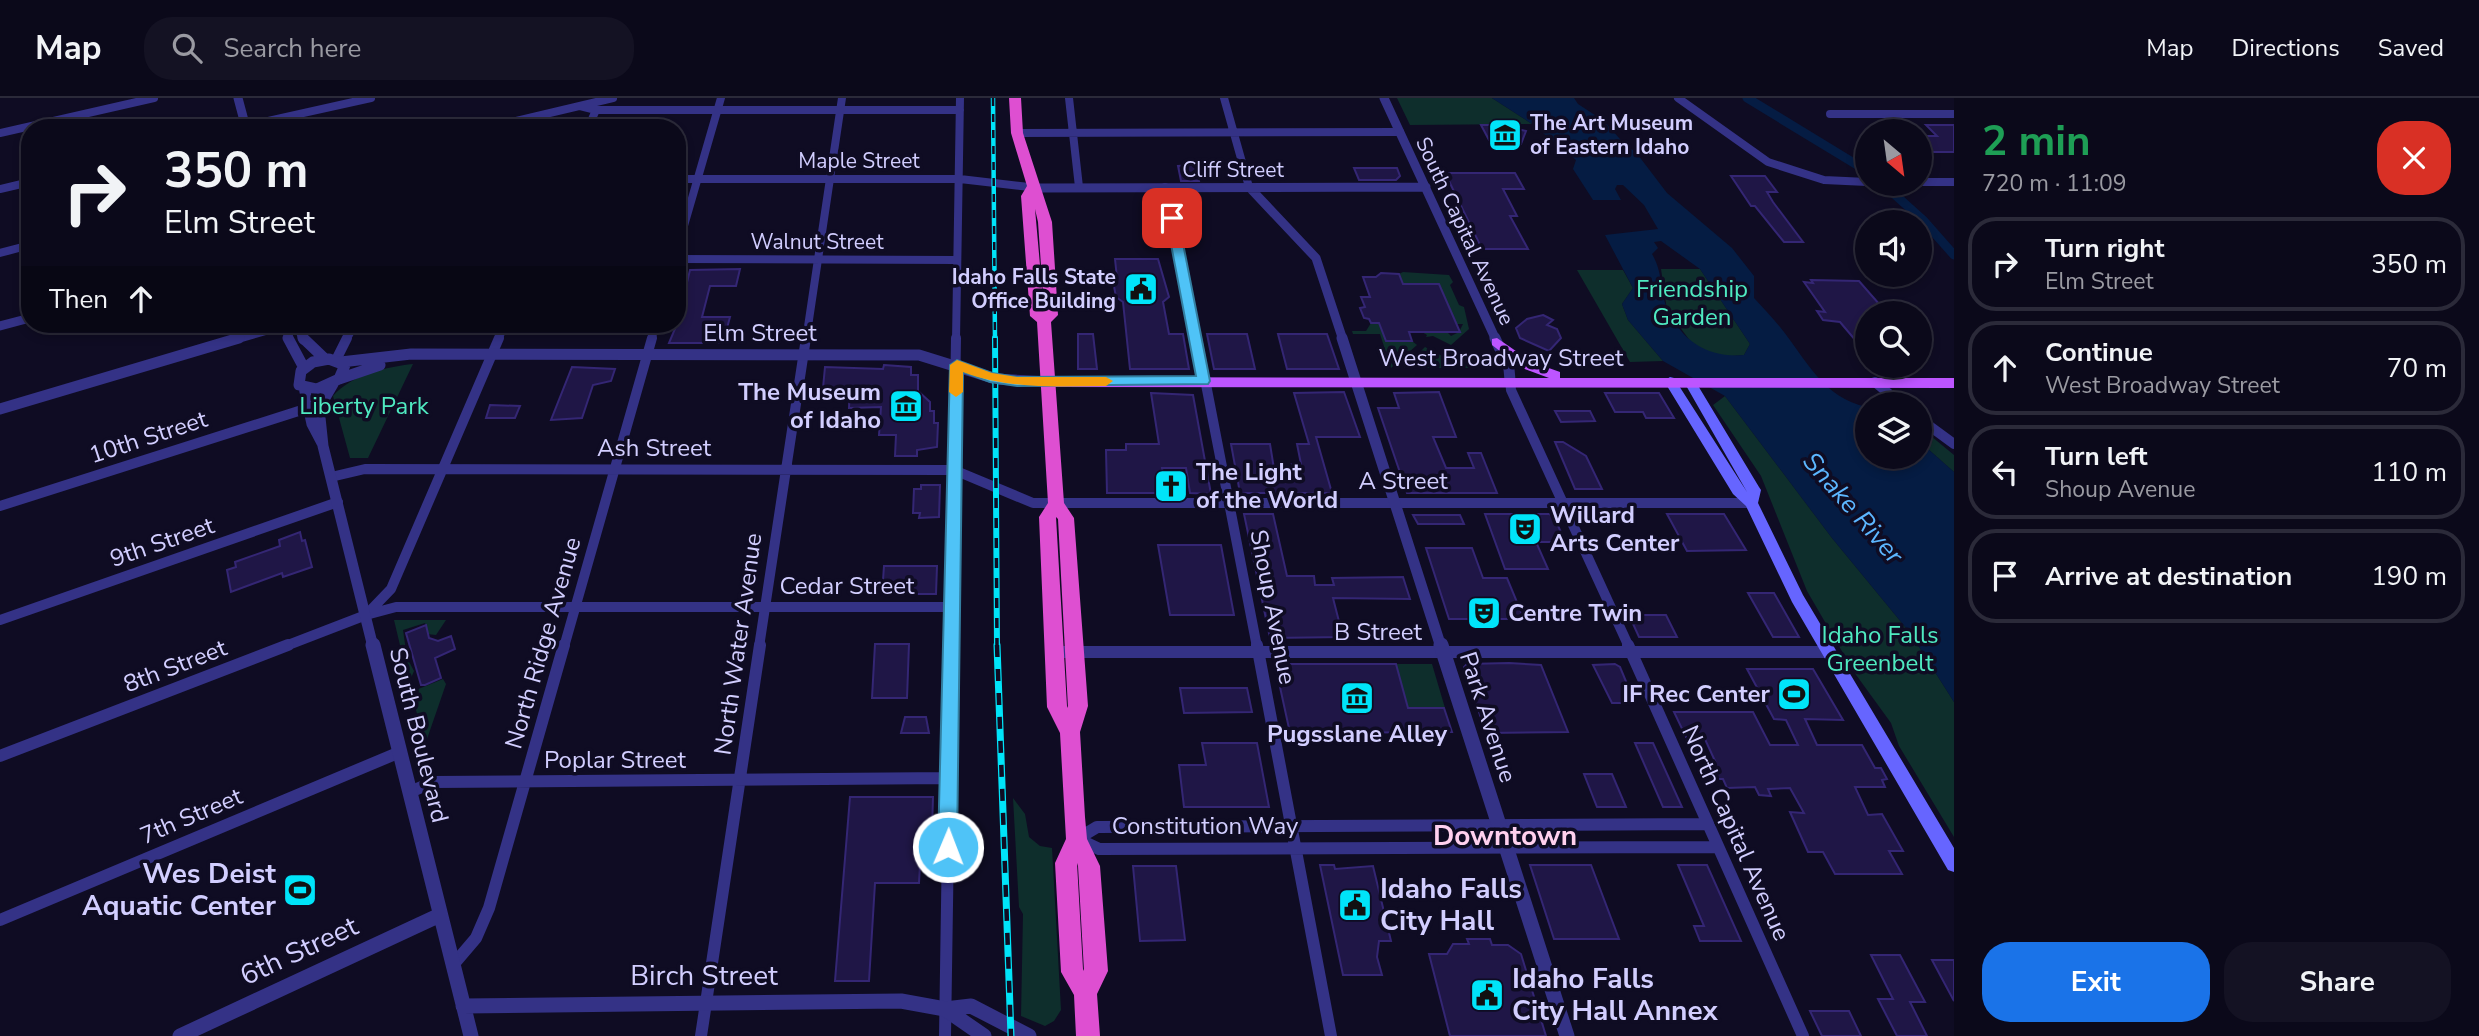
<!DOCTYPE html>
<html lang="en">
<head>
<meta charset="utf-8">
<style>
	body { margin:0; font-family:"Nunito Sans",sans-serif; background:#141223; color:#f1f3f6; height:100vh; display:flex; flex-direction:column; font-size:26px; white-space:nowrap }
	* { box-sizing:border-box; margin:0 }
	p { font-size:23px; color:#9a9aa2 }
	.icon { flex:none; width:38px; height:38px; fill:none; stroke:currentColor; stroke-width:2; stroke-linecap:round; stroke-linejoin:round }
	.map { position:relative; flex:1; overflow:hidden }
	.drawer { display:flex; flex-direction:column; background:#0b091a; width:525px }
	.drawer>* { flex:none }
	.top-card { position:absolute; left:21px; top:21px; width:665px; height:214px; border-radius:28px; box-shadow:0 4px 10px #0003,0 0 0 2px #2b2a39; background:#0b091a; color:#f1f3f6; overflow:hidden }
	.needle { width:46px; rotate:151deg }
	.buttons { position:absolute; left:1855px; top:21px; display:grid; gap:14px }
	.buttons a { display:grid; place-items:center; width:77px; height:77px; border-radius:50%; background:#0b091a; box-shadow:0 4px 10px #0003,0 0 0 2px #2b2a39; font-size:35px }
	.pin { position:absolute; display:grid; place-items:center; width:60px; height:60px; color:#fff; margin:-30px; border-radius:14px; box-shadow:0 4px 10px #0006 }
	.me { position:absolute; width:77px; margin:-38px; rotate:1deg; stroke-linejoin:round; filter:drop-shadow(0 0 5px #0008) }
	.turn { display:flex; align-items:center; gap:24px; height:147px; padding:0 28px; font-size:32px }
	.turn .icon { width:91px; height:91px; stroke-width:2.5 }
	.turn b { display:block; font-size:49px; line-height:60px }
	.then { display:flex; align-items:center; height:66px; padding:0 28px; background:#0003; gap:14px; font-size:26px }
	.round { display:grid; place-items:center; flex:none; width:74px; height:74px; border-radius:28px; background:#141223 }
	.headline { display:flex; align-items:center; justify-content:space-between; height:119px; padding:0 28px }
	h1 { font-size:42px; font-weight:700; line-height:52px; color:#1e9e55 }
	.action { display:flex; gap:14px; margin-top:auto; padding:14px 28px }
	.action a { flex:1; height:80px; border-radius:28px; background:#1a73e8; color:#fff; font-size:28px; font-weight:700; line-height:80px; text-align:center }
	.action a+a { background:#141223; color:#f1f3f6 }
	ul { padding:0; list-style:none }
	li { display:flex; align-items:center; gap:21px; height:94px; margin:0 14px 10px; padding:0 14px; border:4px solid #2b2a39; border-radius:28px }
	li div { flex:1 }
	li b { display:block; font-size:26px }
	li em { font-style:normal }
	header { display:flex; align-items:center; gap:42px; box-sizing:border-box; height:98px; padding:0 35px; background:#0b091a; border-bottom:2px solid #2b2a39 }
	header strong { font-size:33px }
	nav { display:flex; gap:38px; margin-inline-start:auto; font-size:24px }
	.search { width:490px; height:63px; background:#141223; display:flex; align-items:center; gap:18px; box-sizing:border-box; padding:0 24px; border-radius:28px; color:#9a9aa2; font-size:26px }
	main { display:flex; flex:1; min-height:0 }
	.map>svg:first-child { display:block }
</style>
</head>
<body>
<header>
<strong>Map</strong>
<div class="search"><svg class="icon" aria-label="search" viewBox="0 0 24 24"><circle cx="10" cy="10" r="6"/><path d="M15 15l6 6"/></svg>Search here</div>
<nav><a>Map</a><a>Directions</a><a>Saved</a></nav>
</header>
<main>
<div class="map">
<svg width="1954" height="938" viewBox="0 0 1954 938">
	<rect width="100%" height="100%" fill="#0f0c23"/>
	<path fill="#0e2e2c" d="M1397,0H1492L1532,26L1410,27Z
		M1661,171H1700L1750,246L1744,257L1720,259L1694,248L1667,212Z
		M1577,172H1623L1633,190L1622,206L1628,222L1663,263L1630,264Z
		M1403,174L1449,177L1453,184L1450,187L1459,207L1464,209L1469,231L1451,247L1433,238L1426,239L1427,237L1422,234H1447L1451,238L1459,234L1463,226H1456L1439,186H1403L1399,176Z
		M1371,225H1379L1386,242L1412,243L1417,247L1391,270L1380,236H1353L1352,233H1366Z
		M1425,249L1450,262L1457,256L1479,267L1477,270H1404Z
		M413,266L368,360H350L333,298C352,276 387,269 413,266Z
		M1725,298L1832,440L1911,536L1954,604V739L1899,648L1891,625L1854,574L1807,493L1761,378L1713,307Z
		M1920,329L1954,357V374L1920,344Z
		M394,522H446L436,537L427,536L425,525L403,532L407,560L414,573L409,585Z
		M1396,566H1432L1445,610H1408Z
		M443,581L446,586L427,641H424L411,594Z
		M1013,700L1025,716L1029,739L1040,748L1052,750L1061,912L1054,923L1045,928L1021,918L1023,816L1019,809Z"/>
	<path fill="#051c43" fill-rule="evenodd" d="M1492,0H1574L1578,6L1604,23L1627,49L1635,53L1667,95L1732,150L1754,178V200C1763,210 1772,219 1780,229C1806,261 1823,300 1867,309V359H1920V344L1954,374V604L1911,536L1832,440L1725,298L1663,263L1628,222L1622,206L1633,190L1605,137L1658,131L1644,107L1623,87H1617L1615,91L1621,102H1593L1573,71L1576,62L1532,26ZM1661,143L1700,171L1750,246L1744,257C1710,260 1683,245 1668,212C1659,194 1664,176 1652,156L1658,150L1654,144Z"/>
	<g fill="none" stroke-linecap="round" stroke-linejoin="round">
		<path stroke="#051c43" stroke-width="9" d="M1747,0L1867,73
			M1883,86L1923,122L1954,157"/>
	</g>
	<path fill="#1f1646" stroke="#342674" stroke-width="2" d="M1481,27H1500L1526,33L1521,46L1489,42Z
		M1926,27H1954V54H1920V38H1937Z
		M1196,67L1199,83H1181L1178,68Z
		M1354,70H1397L1400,78L1396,82H1359Z
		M1445,75H1515L1524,91H1503L1517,118H1510L1528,151H1482Z
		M1731,78H1765L1777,94H1767L1773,104L1803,144H1784L1755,108H1751Z
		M1115,161H1158L1169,199L1163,204L1169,236H1183L1189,271H1130L1123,204L1116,199L1113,183L1117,180Z
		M740,171L736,188H710L702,219H730L723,245H669L677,226L690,172Z
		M1381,175L1399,176L1403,186H1439L1460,234H1409L1412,243H1386L1379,225H1371L1369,221L1364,220L1360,210L1365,209L1361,199H1370L1363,179H1376Z
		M1811,182L1859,183L1887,215H1867V256L1840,224L1823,222L1817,213L1825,214L1804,184L1813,185Z
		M1543,217L1553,222L1547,227L1557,231L1561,240L1549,253L1520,240L1516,230L1527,221Z
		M1078,236H1093L1097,271H1078Z
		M1207,236H1247L1255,271H1214Z
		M1278,236H1327L1339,271H1287Z
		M884,267L911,269V277H918V293L930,304V313H934V325H938L937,349L917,352V358H895L896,337H879L881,309L849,310L850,289L823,290L825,269L883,271Z
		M572,269L615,271L611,283L593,287L582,320L551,322Z
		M1344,294L1360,339H1316L1332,395H1240L1231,346H1270L1275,377L1295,376L1292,366H1301L1297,346H1309L1294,295Z
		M1439,294L1456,339H1433L1446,370H1474L1468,355H1481L1497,395H1407L1378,310H1399L1394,295Z
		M1151,295L1193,297L1211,396L1190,395L1186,370H1162L1166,395H1107L1106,352H1126V346H1159Z
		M1605,295H1659L1674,320H1646L1643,314H1615Z
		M490,307L520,308L515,320H486Z
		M1555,313H1590L1595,323L1561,324Z
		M1555,344H1563L1586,358L1602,391H1575Z
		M921,387H940L939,419L919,420L920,415H913L914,391H921Z
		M1244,416H1273L1287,478H1314L1315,487H1334L1332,480L1403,479L1410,501L1333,500L1343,539L1270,540Z
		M1485,416H1549L1554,418L1565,444H1536L1548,471H1505Z
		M1667,416H1724L1746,452L1687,453Z
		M1413,417H1460L1464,426H1418Z
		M300,434L302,443L305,442L312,469L283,479L282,475L231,494L227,472L236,469L235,464L280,448L279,442Z
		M1158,447H1221L1234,517H1170Z
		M1426,450H1472L1483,480H1507L1524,521H1449Z
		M884,468H937L936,496H882Z
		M1748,495H1774L1799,539H1773Z
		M1629,517H1666L1677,539H1639Z
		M426,527L429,540L438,543L451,538L455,551L435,560L441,580L425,587H421L406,535Z
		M875,546H909L907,600H872Z
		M1509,565L1541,567L1568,634L1486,635L1464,569L1467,566Z
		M1275,566H1396L1408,610H1444L1452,634L1290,635Z
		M1615,566L1620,569L1635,605H1612L1593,567Z
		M1747,571H1813L1843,622L1805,621L1817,647H1862L1875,670H1881L1887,681L1882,682L1885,689H1855L1868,717L1882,716L1903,753H1889L1902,776H1835L1823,754H1808L1790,714L1804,715L1790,690L1768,691L1771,698L1759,697L1755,689L1727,690L1723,681H1714L1705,664L1715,663L1704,639H1686L1674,614H1753L1770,647H1798L1786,622L1774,621Z
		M1180,590H1247L1252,614L1184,615Z
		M905,619H926L929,635H901Z
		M1202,645H1257L1269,709H1184L1179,667H1206Z
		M1635,645H1653L1682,709H1663Z
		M1584,676H1612L1626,709H1597Z
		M850,699H933L931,766H920L919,785H875L869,883H835Z
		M1320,767H1334L1335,771L1373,768L1391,843H1379L1377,859L1382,877H1343Z
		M1530,767H1591L1619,841H1554Z
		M1678,767H1707L1741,843H1700L1694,828H1704Z
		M1133,768H1176L1185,842L1140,843Z
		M1467,841H1490L1492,847H1508L1521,856L1546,938H1450L1429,856H1447L1453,846H1469Z
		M1871,857H1900L1925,904H1910L1927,938H1897L1878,901H1893Z
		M1932,862H1954V903Z
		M1810,913H1849L1861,938H1822Z"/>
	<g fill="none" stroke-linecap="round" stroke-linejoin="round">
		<path stroke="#343286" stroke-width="8" d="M1069,0L1079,89
			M1224,0L1249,89
			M1678,0L1768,64L1824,82L1867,84
			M580,8L596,12H960
			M1830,16H1954
			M245,28L371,0
			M486,30L613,0
			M588,30L596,12
			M0,35L154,0
			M1017,35L1400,34
			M677,81H960L1038,90
			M1920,84H1954
			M1165,89L1197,242
			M0,91L30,84
			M677,152L721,0
			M0,155L30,147
			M677,161L957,162
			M346,242L355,226
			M498,242L505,226
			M651,242L656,226
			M806,242L842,0
			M956,242L960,0"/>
		<path stroke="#343286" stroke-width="10" d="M1197,240L1257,549
			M336,262L347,240
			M1510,282L1511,292L1629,549
			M1875,284L1901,306
			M1920,321L1954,346
			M331,379L365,371L954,372L1033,405H1751
			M0,408L308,310
			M366,517L391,491L499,240
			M0,522L338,404
			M283,549L366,517L396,509H951
			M564,549L652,240
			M759,549L806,240
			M951,549L956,240"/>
		<path stroke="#343286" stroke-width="12" d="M1257,547L1331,938
			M1628,547L1803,938
			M1054,554H1828
			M0,658L288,547
			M410,694L433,684L949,680
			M1077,741L1097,729L1707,726
			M1078,741L1099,751L1717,749
			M0,822L400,654
			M453,867L476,840L489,810L564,547
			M701,938L760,547
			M945,938L951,547"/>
		<path stroke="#343286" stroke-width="9" d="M238,0L246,30
			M1384,0L1496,242
			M1249,89L1316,160L1343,242
			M1039,90L1426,89
			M286,226L289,242
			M298,226L303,242
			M0,228L30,220
			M233,242L288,226"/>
		<path stroke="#343286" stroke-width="11" d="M288,240L304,270
			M303,240L325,261
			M1342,240L1441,549
			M1495,240L1509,271L1510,282
			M329,261L345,267L339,281L317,291L299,287L301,273L313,264Z
			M341,264L411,256L919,257L996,281L1048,284
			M339,281L380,267
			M333,286L319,310L323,348L373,549
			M304,289L312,326L322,345
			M0,311L239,240"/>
		<path stroke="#343286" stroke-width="15" d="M373,547L471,938
			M1441,547L1567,938
			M463,908L901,903L945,911L971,908L1029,938
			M945,911L984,938
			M180,938L440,817"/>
		<path fill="#6665ff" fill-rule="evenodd" d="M1670,279L1674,280L1747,394L1684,284L1686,281H1694L1759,389L1761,392L1758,405L1803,497L1954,750V774L1948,772L1792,504L1746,408L1733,396L1664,283Z"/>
		<path fill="#bd55ff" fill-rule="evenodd" d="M1497,240L1532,264L1560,274V280H1954V290L1048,289L1041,284L1048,279L1549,280L1522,270L1492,247V241Z"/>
		<path fill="#de4fd1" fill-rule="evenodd" d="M1009,0H1021L1023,35L1052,124L1058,217L1051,224L1064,405L1074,420L1088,608L1080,634L1085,719L1087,741L1100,768L1108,873L1097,896L1100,938H1076L1074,897L1061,874L1055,765L1066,741L1060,635L1047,609L1039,419L1048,405L1037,224L1030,218L1021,98L1027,88L1011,35ZM1035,111L1038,124L1044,212ZM1056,419L1058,421L1068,610L1067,608ZM1077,765L1078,768L1084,873L1083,871Z"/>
		<g stroke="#00e4f9" stroke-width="4.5">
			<path id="rail-far2" d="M993,0L995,242"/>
		</g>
		<g stroke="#00e4f9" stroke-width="6">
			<path id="rail-far1" d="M995,240L997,549"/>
		</g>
		<g stroke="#00e4f9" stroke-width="7">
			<path id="rail" d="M997,547L1011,938"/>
		</g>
		<use href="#rail-far2" stroke="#0f0c23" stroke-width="2.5" stroke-dasharray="8" stroke-linecap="butt"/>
		<use href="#rail-far1" stroke="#0f0c23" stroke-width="3.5" stroke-dasharray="10" stroke-linecap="butt"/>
		<use href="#rail" stroke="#0f0c23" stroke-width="4.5" stroke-dasharray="12" stroke-linecap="butt"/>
	</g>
	<path fill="#4fc3f7" stroke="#337fa1" stroke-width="2" d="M1172,117L1178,120L1210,283L1208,286L1017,288L990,284L963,274L957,749L954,756L948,758L941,756L938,749L950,267L957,262L992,275L1017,279L1196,278L1166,120Z"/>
	<path fill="#f59e0b" d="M957,262L992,275L1017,279H1106L1113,283L1106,288C1057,288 1010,292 963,274V294L956,299L949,294L950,267Z"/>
	<defs>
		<g id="museum-square" transform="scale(1.75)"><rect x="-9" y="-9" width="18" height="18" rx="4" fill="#00e4f9" stroke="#0f0c23"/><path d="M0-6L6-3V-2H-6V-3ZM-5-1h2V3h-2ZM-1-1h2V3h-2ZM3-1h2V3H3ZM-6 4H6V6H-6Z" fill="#111"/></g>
		<g id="civic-square" transform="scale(1.75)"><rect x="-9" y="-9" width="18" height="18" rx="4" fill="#00e4f9" stroke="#0f0c23"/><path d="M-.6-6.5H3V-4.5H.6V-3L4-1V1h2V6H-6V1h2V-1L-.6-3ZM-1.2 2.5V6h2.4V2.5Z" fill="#111"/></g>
		<g id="church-square" transform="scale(1.75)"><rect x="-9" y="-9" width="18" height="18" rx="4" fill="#00e4f9" stroke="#0f0c23"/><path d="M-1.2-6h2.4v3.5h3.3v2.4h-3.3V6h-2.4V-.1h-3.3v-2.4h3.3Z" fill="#111"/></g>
		<g id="theatre-square" transform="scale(1.75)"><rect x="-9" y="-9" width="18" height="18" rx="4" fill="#00e4f9" stroke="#0f0c23"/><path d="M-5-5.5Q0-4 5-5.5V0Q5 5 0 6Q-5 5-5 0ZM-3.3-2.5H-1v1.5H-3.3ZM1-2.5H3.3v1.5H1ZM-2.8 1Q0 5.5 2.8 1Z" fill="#111"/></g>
		<g id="stadium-square" transform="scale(1.75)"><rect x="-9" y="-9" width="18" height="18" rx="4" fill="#00e4f9" stroke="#0f0c23"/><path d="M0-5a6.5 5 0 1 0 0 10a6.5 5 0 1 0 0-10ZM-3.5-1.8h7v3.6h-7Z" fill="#111"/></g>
	</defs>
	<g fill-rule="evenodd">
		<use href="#museum-square" x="1505" y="37"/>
		<use href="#civic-square" x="1141" y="191"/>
		<use href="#museum-square" x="906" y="308"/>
		<use href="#church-square" x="1171" y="388"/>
		<use href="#theatre-square" x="1525" y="431"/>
		<use href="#theatre-square" x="1484" y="515"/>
		<use href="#stadium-square" x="1794" y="596"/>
		<use href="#museum-square" x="1357" y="600"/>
		<use href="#stadium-square" x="300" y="792"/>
		<use href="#civic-square" x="1355" y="807"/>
		<use href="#civic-square" x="1487" y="897"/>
	</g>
	<g text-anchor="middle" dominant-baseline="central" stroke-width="7" stroke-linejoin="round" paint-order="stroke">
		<g font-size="21" font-weight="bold" fill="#d2ceff" stroke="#0f0c23" text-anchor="start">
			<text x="1530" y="25">The Art Museum<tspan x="1530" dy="24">of Eastern Idaho</tspan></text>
			<text x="1116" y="179" text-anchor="end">Idaho Falls State<tspan x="1116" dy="24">Office Building</tspan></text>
		</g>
		<g font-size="21" fill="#d2ceff" stroke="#0f0c23">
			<text x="859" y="63">Maple Street</text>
			<text x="1233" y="72">Cliff Street</text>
			<text transform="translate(1465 133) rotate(65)">South Capital Avenue</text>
			<text x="817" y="144">Walnut Street</text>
		</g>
		<g font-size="24" fill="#4feac1" stroke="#0f0c23">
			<text x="1692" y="191">Friendship<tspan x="1692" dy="28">Garden</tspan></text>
			<text x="364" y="308">Liberty Park</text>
			<text x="1880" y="537">Idaho Falls<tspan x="1880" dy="28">Greenbelt</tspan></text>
		</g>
		<g font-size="24" fill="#d2ceff" stroke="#0f0c23">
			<text x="760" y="235">Elm Street</text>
			<text x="1501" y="260">West Broadway Street</text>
			<text transform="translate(148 339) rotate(-18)">10th Street</text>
			<text x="654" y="350">Ash Street</text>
			<text x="1403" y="383">A Street</text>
			<text transform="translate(162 444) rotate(-19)">9th Street</text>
			<text x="847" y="488">Cedar Street</text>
			<text transform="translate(1273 509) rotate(79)">Shoup Avenue</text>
			<text x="1378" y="534">B Street</text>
			<text transform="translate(543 545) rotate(-74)">North Ridge Avenue</text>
			<text transform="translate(738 546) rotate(-82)">North Water Avenue</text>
			<text transform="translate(175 568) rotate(-21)">8th Street</text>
			<text transform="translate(1488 619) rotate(72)">Park Avenue</text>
			<text transform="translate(419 637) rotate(76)">South Boulevard</text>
			<text x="615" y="662">Poplar Street</text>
			<text transform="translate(191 718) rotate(-23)">7th Street</text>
			<text x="1205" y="728">Constitution Way</text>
			<text transform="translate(1736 735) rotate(66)">North Capital Avenue</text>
		</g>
		<g font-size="24" font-weight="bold" fill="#d2ceff" stroke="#0f0c23" text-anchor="start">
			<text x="881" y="294" text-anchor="end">The Museum<tspan x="881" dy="28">of Idaho</tspan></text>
			<text x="1196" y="374">The Light<tspan x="1196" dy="28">of the World</tspan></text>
			<text x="1550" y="417">Willard<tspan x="1550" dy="28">Arts Center</tspan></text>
			<text x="1508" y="515">Centre Twin</text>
			<text x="1770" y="596" text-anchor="end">IF Rec Center</text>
			<text x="1357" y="636" text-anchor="middle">Pugsslane Alley</text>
		</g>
		<g font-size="26" font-style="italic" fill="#5cb6ff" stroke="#0f0c23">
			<text transform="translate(1853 410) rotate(49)">Snake River</text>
		</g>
		<g font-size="28" font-weight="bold" fill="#ffd0ee" stroke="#0f0c23">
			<text x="1505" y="738">Downtown</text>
		</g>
		<g font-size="28" font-weight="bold" fill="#d2ceff" stroke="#0f0c23" text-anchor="start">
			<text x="276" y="776" text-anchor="end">Wes Deist<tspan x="276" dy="32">Aquatic Center</tspan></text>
			<text x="1380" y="791">Idaho Falls<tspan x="1380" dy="32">City Hall</tspan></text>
			<text x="1512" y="881">Idaho Falls<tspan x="1512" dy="32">City Hall Annex</tspan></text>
		</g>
		<g font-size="28" fill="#d2ceff" stroke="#0f0c23">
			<text transform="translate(299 853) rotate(-25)">6th Street</text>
			<text x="704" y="878">Birch Street</text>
		</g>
	</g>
</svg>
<div class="buttons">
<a><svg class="needle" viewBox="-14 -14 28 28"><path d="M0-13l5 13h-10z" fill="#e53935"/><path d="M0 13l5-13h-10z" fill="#9a9aa2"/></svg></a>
<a><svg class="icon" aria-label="sound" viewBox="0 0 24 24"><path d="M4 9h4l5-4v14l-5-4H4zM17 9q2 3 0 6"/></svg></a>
<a><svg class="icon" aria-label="search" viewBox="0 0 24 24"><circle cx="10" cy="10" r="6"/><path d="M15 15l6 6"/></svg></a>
<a><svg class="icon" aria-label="layers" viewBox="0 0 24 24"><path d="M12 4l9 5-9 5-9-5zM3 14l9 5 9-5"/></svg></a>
</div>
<div class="pin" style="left:1172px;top:120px;background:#d93025"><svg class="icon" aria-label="arrive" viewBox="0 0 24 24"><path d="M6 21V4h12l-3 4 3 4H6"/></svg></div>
<svg class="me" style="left:948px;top:749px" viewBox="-20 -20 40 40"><circle r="17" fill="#4fc3f7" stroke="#fff" stroke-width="3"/><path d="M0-11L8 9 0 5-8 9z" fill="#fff"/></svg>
<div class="top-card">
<div class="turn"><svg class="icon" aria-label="right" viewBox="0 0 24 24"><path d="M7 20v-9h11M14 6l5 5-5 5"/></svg><div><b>350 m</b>Elm Street</div></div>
<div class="then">Then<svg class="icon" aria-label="ahead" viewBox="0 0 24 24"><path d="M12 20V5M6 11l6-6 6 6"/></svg></div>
</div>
</div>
<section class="drawer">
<div class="headline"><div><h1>2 min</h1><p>720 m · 11:09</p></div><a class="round" style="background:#d93025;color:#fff"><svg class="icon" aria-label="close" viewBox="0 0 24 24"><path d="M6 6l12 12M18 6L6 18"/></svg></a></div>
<ul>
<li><svg class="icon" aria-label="right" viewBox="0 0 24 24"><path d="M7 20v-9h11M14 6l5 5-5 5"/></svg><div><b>Turn right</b><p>Elm Street</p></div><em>350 m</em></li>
<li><svg class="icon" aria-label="ahead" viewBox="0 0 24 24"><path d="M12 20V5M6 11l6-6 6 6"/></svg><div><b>Continue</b><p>West Broadway Street</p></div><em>70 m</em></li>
<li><svg class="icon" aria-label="left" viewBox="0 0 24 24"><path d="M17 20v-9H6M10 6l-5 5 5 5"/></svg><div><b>Turn left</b><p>Shoup Avenue</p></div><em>110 m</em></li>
<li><svg class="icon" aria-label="arrive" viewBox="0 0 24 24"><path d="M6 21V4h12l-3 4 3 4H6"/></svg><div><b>Arrive at destination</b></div><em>190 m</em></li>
</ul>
<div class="action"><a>Exit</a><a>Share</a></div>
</section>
</main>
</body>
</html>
